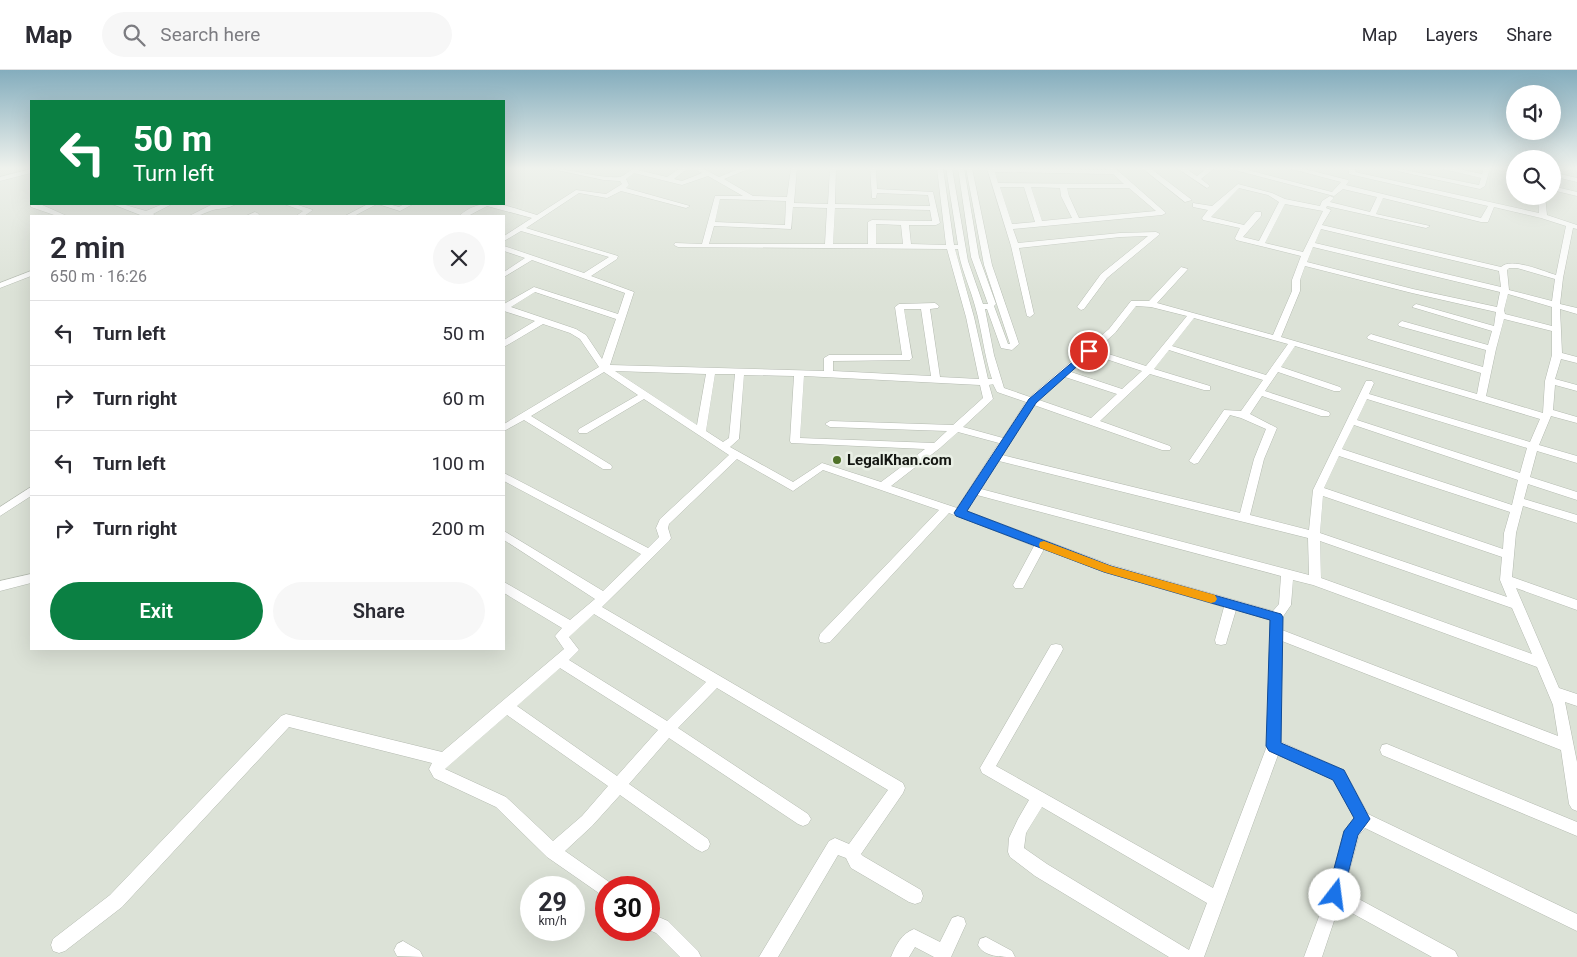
<!DOCTYPE html>
<html lang="en">
<head>
<meta charset="utf-8">
<style>
	body { margin:0; font-family:Roboto,sans-serif; background:#f7f7f7; color:#2b2b33; height:100vh; display:flex; flex-direction:column; font-size:19px; white-space:nowrap }
	* { box-sizing:border-box; margin:0 }
	p { font-size:16px; color:#7c7c81 }
	.icon { flex:none; width:28px; height:28px; fill:none; stroke:currentColor; stroke-width:2; stroke-linecap:round; stroke-linejoin:round }
	.map { position:relative; flex:1; overflow:hidden }
	.panel { position:absolute; left:30px; top:145px; width:475px; height:435px; display:flex; flex-direction:column; background:#fff; border-radius:0px; box-shadow:0 5px 20px #0002 }
	.panel>* { flex:none }
	.hud { position:absolute; left:30px; top:30px; width:475px; height:105px; border-radius:0px; box-shadow:0 5px 20px #0002; background:#0b8043; color:#fff; overflow:hidden }
	.tools { position:absolute; left:1506px; top:15px; display:grid; gap:10px }
	.tools a { display:grid; place-items:center; width:55px; height:55px; border-radius:50%; background:#fff; box-shadow:0 5px 20px #0002; font-size:25px }
	.speed { position:absolute; left:520px; top:806px; display:flex; gap:10px; font-size:25px; font-weight:700; text-align:center }
	.speed>* { display:grid; place-content:center; width:65px; height:65px; border-radius:50%; background:#fff; box-shadow:0 5px 20px #0002; line-height:1 }
	.speed small { font-size:12px; font-weight:400 }
	.speed .limit { border:8px solid #d22; background:#fff; color:#111 }
	.pin { position:absolute; display:grid; place-items:center; width:42px; height:42px; color:#fff; margin:-21px; border:2px solid #fff; border-radius:50%; box-shadow:0 1px 5px #0007 }
	.me { position:absolute; width:55px; margin:-28px; rotate:15deg; stroke-linejoin:round; filter:drop-shadow(0 0 4px #0008) }
	.turn { display:flex; align-items:center; gap:18px; height:105px; padding:0 20px; font-size:22px }
	.turn .icon { width:65px; height:65px; stroke-width:2.5 }
	.turn b { display:block; font-size:35px; line-height:42px }
	.round { display:grid; place-items:center; flex:none; width:52px; height:52px; border-radius:26px; background:#f7f7f7 }
	.headline { display:flex; align-items:center; justify-content:space-between; height:85px; padding:0 20px }
	h1 { font-size:30px; font-weight:600; line-height:38px }
	.cta { display:flex; gap:10px; margin-top:auto; padding:10px 20px }
	.cta a { flex:1; height:58px; border-radius:30px; background:#0b8043; color:#fff; font-size:20px; font-weight:600; line-height:58px; text-align:center }
	.cta a+a { background:#f7f7f7; color:#2b2b33 }
	ul { padding:0; list-style:none }
	li { display:flex; align-items:center; gap:15px; height:65px; padding:0 20px; border-top:1px solid #e1e1e2 }
	li div { flex:1 }
	li b { display:block; font-size:19px }
	li em { font-style:normal }
	header { display:flex; align-items:center; gap:30px; box-sizing:border-box; height:70px; padding:0 25px; background:#fff; border-bottom:1px solid #e1e1e2 }
	header strong { font-size:24px }
	nav { display:flex; gap:28px; margin-inline-start:auto; font-size:18px }
	.search { width:350px; height:45px; background:#f7f7f7; display:flex; align-items:center; gap:12px; box-sizing:border-box; padding:0 18px; border-radius:28px; color:#7c7c81; font-size:19px }
	.map>svg:first-child { display:block }
</style>
</head>
<body>
<header>
<strong>Map</strong>
<div class="search"><svg class="icon" aria-label="search" viewBox="0 0 24 24"><circle cx="10" cy="10" r="6"/><path d="M15 15l6 6"/></svg>Search here</div>
<nav><a>Map</a><a>Layers</a><a>Share</a></nav>
</header>
<div class="map">
<svg width="1577" height="887" viewBox="0 0 1577 887">
	<rect width="100%" height="100%" fill="#dce2d7"/>
	<g fill="none" stroke-linecap="round" stroke-linejoin="round">
		<g stroke="#b4bab0" stroke-width="1">
			<path id="street" d="M547,98C570,98 598,109 619,107C627,106 628,98 640,98L638,100L667,107L680,98H688L674,109L682,111L702,103L693,98H702L719,107L741,98H751L724,109L753,126L787,127L791,98H797L794,133L828,134L830,98H836L835,134L930,136L928,125L877,123L876,128H872L870,98H876L877,119L933,122L940,153L936,155H909L911,174L946,175L937,98H943L954,175H958L946,98H952L968,191L983,234H988L971,187L958,98H964L979,187L996,234L994,236L1008,274H1010L984,195L966,98H972L992,195L1019,274L1012,280L1001,278L987,239H985L994,285L1004,318L1030,327L1109,259L1131,231H1149L1181,197L1188,199L1157,233L1273,265L1292,221V210L1301,186L1236,170L1235,168L1240,158L1203,150L1202,148L1208,140L1193,137V133L1212,136L1238,114L1272,123L1285,129L1320,136L1322,131L1330,126L1334,128L1330,132L1370,142L1377,127L1343,119L1334,126L1227,98H1240L1332,122L1341,112L1288,98H1301L1348,110L1349,111L1346,115L1481,148L1488,136L1349,104V98H1355V102L1539,143L1538,127L1545,126L1547,145L1577,155V159L1573,158L1563,208L1560,234L1577,238V244L1560,239L1562,283L1577,287V293L1561,289L1555,309L1577,315V321L1555,315L1553,340L1577,347V353L1551,346L1539,375L1577,386V393L1537,381L1530,407L1577,422V430L1528,414L1524,429L1577,445V453L1523,436L1516,463L1512,507L1577,530V540L1516,518L1559,618L1577,624V636L1565,632L1577,692V741L1572,739L1569,734L1561,680L1282,571L1281,672L1344,700L1368,744L1577,844V861L1365,758L1359,765L1344,821L1455,881L1458,887H1432L1339,836L1322,887H1304L1327,825L1344,761L1354,748L1334,710L1278,685L1204,887H1169L1035,806L1010,787L1008,782L1009,768L1018,749L1029,730L982,703L980,698L1051,575L1056,574L1061,575L1063,579L1061,583L996,696L1213,818L1267,676L1270,550L1236,540L1227,570L1226,574L1221,575L1216,574L1215,570L1224,537L1104,502L1044,479L1023,518H1015L1013,515L1034,476L949,443L830,572L825,573L820,572L819,568L820,564L939,440L823,400L793,421L737,389L669,454L668,458L671,468L669,471L602,537L903,713L905,718L903,723L861,784L863,786L921,820L923,826L921,832L915,834L909,832L851,798L846,788L838,785L778,887H759L829,771L835,768L849,774L888,720L717,618L678,658L808,744L811,749L808,754L803,756L798,754L669,668L629,714L708,769L710,774L708,779L702,782L696,779L620,725L592,756L565,781L612,814L613,818H606V828L547,787L496,737L434,708L429,699L432,693L289,657L122,837L65,881L59,883L53,881L51,875L53,869L110,825L281,646L286,644L442,682L564,579L555,566L562,558L504,523V512L570,550L595,529L504,470V461L603,521L641,484L504,411V403L648,478L659,467L656,458L660,449L729,385L644,329L587,363H579L578,361L579,359L638,325L604,302L531,346L611,395L612,397L611,399H603L524,350L504,361V354L599,297L580,269L570,263L543,254L504,277V270L535,251L504,241V234L534,217L618,244L625,223L532,190L504,207V202L525,188L504,181V176L584,203L609,187L521,161L504,171V166L532,148L487,136L468,146H459C484,124 509,137 537,145L576,120L606,124L622,114L620,111L604,110ZM634,103L682,115L708,106L743,126H715L702,174L675,173L674,175L678,177L947,179L966,247L979,309L940,307L930,239L938,238L939,236L935,233L899,234L895,237L902,285H829L824,288V301L610,295L634,222L591,206L617,189L618,186L526,158L579,123L607,128L621,121L686,138L690,136L626,118L629,115L626,109ZM1239,118L1268,125L1279,132L1259,171L1243,167L1261,146V142H1255L1244,155L1211,147ZM1383,128L1481,152H1488L1494,137L1541,148L1566,156L1556,205C1543,201 1511,187 1501,197L1322,155L1331,140L1326,138L1327,136L1426,158L1430,156L1376,144ZM720,129L786,131L785,155L715,152ZM1285,134L1323,141L1303,182L1265,173ZM793,137L827,138L825,174H709L714,156L791,159ZM835,138L930,140L932,151L872,150L868,152V174H833ZM876,154L901,155L903,174H876ZM1321,159L1499,201L1501,217L1315,173ZM1313,177L1500,222L1497,237L1413,219L1307,192ZM955,179H958C961,199 970,217 975,236C982,260 984,285 992,309H988L974,247ZM1305,196L1412,223L1496,242L1494,256L1416,234L1412,237L1492,261L1488,275L1402,251L1398,254L1399,256L1486,280L1483,297L1374,265L1371,264L1367,267L1368,269L1481,303L1477,324L1281,267L1300,221V210ZM1509,198H1517L1555,209L1552,231L1509,220L1507,200ZM535,222L616,249L602,289L586,265L576,259L511,237ZM1508,224L1552,237V256L1505,244L1504,240ZM1136,236L1151,237L1187,246L1146,296L1096,280L1115,263ZM904,239H921L931,306L833,301V291L910,290L912,288ZM1194,248L1288,274L1266,305L1172,276ZM1504,249L1552,261V285L1545,311L1543,343L1486,326L1496,279ZM1295,276L1540,349L1530,372L1369,324L1374,313L1372,311H1366L1313,420L1309,460L1250,445L1264,389L1277,358L1250,344L1262,326L1321,346H1329L1330,344L1329,342L1265,321L1278,302L1334,321H1340L1342,319L1340,317L1281,297ZM1169,280L1263,310L1241,341L1224,340L1189,391L1194,394L1198,393L1230,345L1241,348L1266,359L1254,389L1240,443L1002,385L1034,335L1162,380H1170L1171,378L1170,376L1100,351L1150,304L1204,320H1210V316L1154,299ZM1091,284L1142,301L1122,319L1071,302ZM615,301L706,304L697,355ZM715,304H735L729,368L723,372L706,361ZM744,305L794,306L790,371L791,373L925,379L881,412L822,393L793,412L730,377L739,369ZM804,306L980,315L983,328L953,355L830,351L825,354L830,357L947,361L934,373L800,368ZM1065,307L1117,324L1091,348L1039,330ZM993,314L997,322L1026,332L1003,368L963,357L991,331L993,329L989,315ZM1367,329L1527,378L1520,403L1357,350ZM1354,355L1518,410L1512,435L1342,379ZM958,362L999,373L957,438L891,416L940,378ZM1339,386L1510,442L1504,463L1503,479L1324,418ZM999,391L1308,468L1309,505L981,419ZM977,425L1281,506L1279,534L1273,541L1111,495L967,441ZM1323,426L1502,487L1500,510L1507,527L1320,463ZM1320,471L1512,538L1532,584L1321,508ZM1293,510L1313,515L1537,597L1553,635L1558,666L1282,560V548L1291,535ZM594,544L706,612L667,651L569,590L579,580L569,567ZM560,598L658,660L617,706L517,636ZM507,645L608,716L582,746L553,771L506,727L445,699ZM1042,737L1207,833L1189,880L1047,794L1024,778L1026,763Z
				M987,98L1108,100L1107,98H1115L1166,143L1162,145L1013,159L1018,173L1120,163L1156,162L1160,164L1107,208L1084,239L1081,240L1077,237L1101,204L1148,166L1120,167L1019,178L1034,244L1030,247L1027,246L1011,176ZM995,102L1113,104L1124,114L998,113ZM1000,117H1024L1035,152L1012,154ZM1031,117L1060,118L1061,126L1072,148L1042,151ZM1067,118H1129L1156,141L1079,148L1069,126Z
				M1142,98H1150L1192,130L1185,132Z
				M1177,98H1185L1197,106L1207,98H1215L1201,109L1210,116L1207,118Z
				M1439,98H1454L1482,104L1484,98H1490L1485,116L1480,119L1397,101L1400,99L1479,115L1481,108Z
				M31,99V103L0,111V107Z
				M1552,102L1577,108V112L1552,106Z
				M1552,116L1577,122V126L1552,120Z
				M31,134H40L67,146H57L31,137Z
				M112,134H122L146,141L163,134H172L153,144L156,146H143Z
				M226,134H236C228,139 221,138 213,140C204,143 199,147 189,146L211,135Z
				M284,134H295L313,140L304,146H296L303,141Z
				M368,134H377L354,146H345Z
				M378,134H389L399,137L404,134H413L400,141Z
				M255,142L259,144L258,146H246Z
				M31,201V206L0,218V213Z
				M31,417V426L0,446V437Z
				M31,504V513L0,521V511Z
				M1387,674L1577,752V766L1382,685L1380,680L1382,675Z
				M649,843L668,851L698,881L701,887H680L656,863L649,860Z
				M958,846L964,848L966,854L951,887H934L915,877L909,887H891C896,875 901,864 914,859L940,872L952,848Z
				M986,867L1012,881L1015,887C1001,887 984,887 978,875L980,869Z
				M403,871L420,881L423,887L397,886L394,880L397,874Z"/>
		</g>
		<use href="#street" fill="#fff" fill-rule="evenodd"/>
	</g>
	<linearGradient id="sky" x2="0" y2="1"><stop stop-color="#84adbd"/><stop offset="0.44" stop-color="#eff2ed"/><stop offset="1" stop-color="#eff2ed" stop-opacity="0"/></linearGradient>
	<rect width="1577" height="223" fill="url(#sky)"/>
	<path fill="#1a73e8" stroke="#114b97" d="M1089,278L1092,279V283L1036,333L967,441L1111,496L1281,544L1283,547L1281,673L1344,700L1370,749L1358,765L1341,831L1335,833L1329,831L1327,825L1344,761L1354,748L1333,710L1269,681L1266,676L1270,550L1104,502L956,446L954,443L1029,329Z"/>
	<path fill="#f59e0b" d="M1044,471L1111,496L1215,525L1217,529L1215,532L1211,533L1104,502L1040,478L1039,475L1040,472Z"/>
	<circle fill="#507229" stroke="#e9efe5" stroke-width="2" cx="837" cy="390" r="5"/>
	<g text-anchor="middle" dominant-baseline="central" stroke-width="5" stroke-linejoin="round" paint-order="stroke">
		<g font-size="15" font-weight="bold" fill="#141612" stroke="#e9efe5" text-anchor="start">
			<text x="847" y="390">LegalKhan.com</text>
		</g>
	</g>
</svg>
<div class="tools">
<a><svg class="icon" aria-label="sound" viewBox="0 0 24 24"><path d="M4 9h4l5-4v14l-5-4H4zM17 9q2 3 0 6"/></svg></a>
<a><svg class="icon" aria-label="search" viewBox="0 0 24 24"><circle cx="10" cy="10" r="6"/><path d="M15 15l6 6"/></svg></a>
</div>
<div class="speed"><div>29<small>km/h</small></div><div class="limit">30</div></div>
<div class="pin" style="left:1089px;top:281px;background:#d93025"><svg class="icon" aria-label="arrive" viewBox="0 0 24 24"><path d="M6 21V4h12l-3 4 3 4H6"/></svg></div>
<svg class="me" style="left:1335px;top:825px" viewBox="-20 -20 40 40"><circle r="19" fill="#fff"/><path d="M0-13L10 11 0 6-10 11z" fill="#1a73e8"/></svg>
<div class="hud">
<div class="turn"><svg class="icon" aria-label="left" viewBox="0 0 24 24"><path d="M17 20v-9H6M10 6l-5 5 5 5"/></svg><div><b>50 m</b>Turn left</div></div>
</div>
<section class="panel">
<div class="headline"><div><h1>2 min</h1><p>650 m · 16:26</p></div><a class="round"><svg class="icon" aria-label="close" viewBox="0 0 24 24"><path d="M6 6l12 12M18 6L6 18"/></svg></a></div>
<ul>
<li><svg class="icon" aria-label="left" viewBox="0 0 24 24"><path d="M17 20v-9H6M10 6l-5 5 5 5"/></svg><div><b>Turn left</b></div><em>50 m</em></li>
<li><svg class="icon" aria-label="right" viewBox="0 0 24 24"><path d="M7 20v-9h11M14 6l5 5-5 5"/></svg><div><b>Turn right</b></div><em>60 m</em></li>
<li><svg class="icon" aria-label="left" viewBox="0 0 24 24"><path d="M17 20v-9H6M10 6l-5 5 5 5"/></svg><div><b>Turn left</b></div><em>100 m</em></li>
<li><svg class="icon" aria-label="right" viewBox="0 0 24 24"><path d="M7 20v-9h11M14 6l5 5-5 5"/></svg><div><b>Turn right</b></div><em>200 m</em></li>
</ul>
<div class="cta"><a>Exit</a><a>Share</a></div>
</section>
</div>
</body>
</html>
